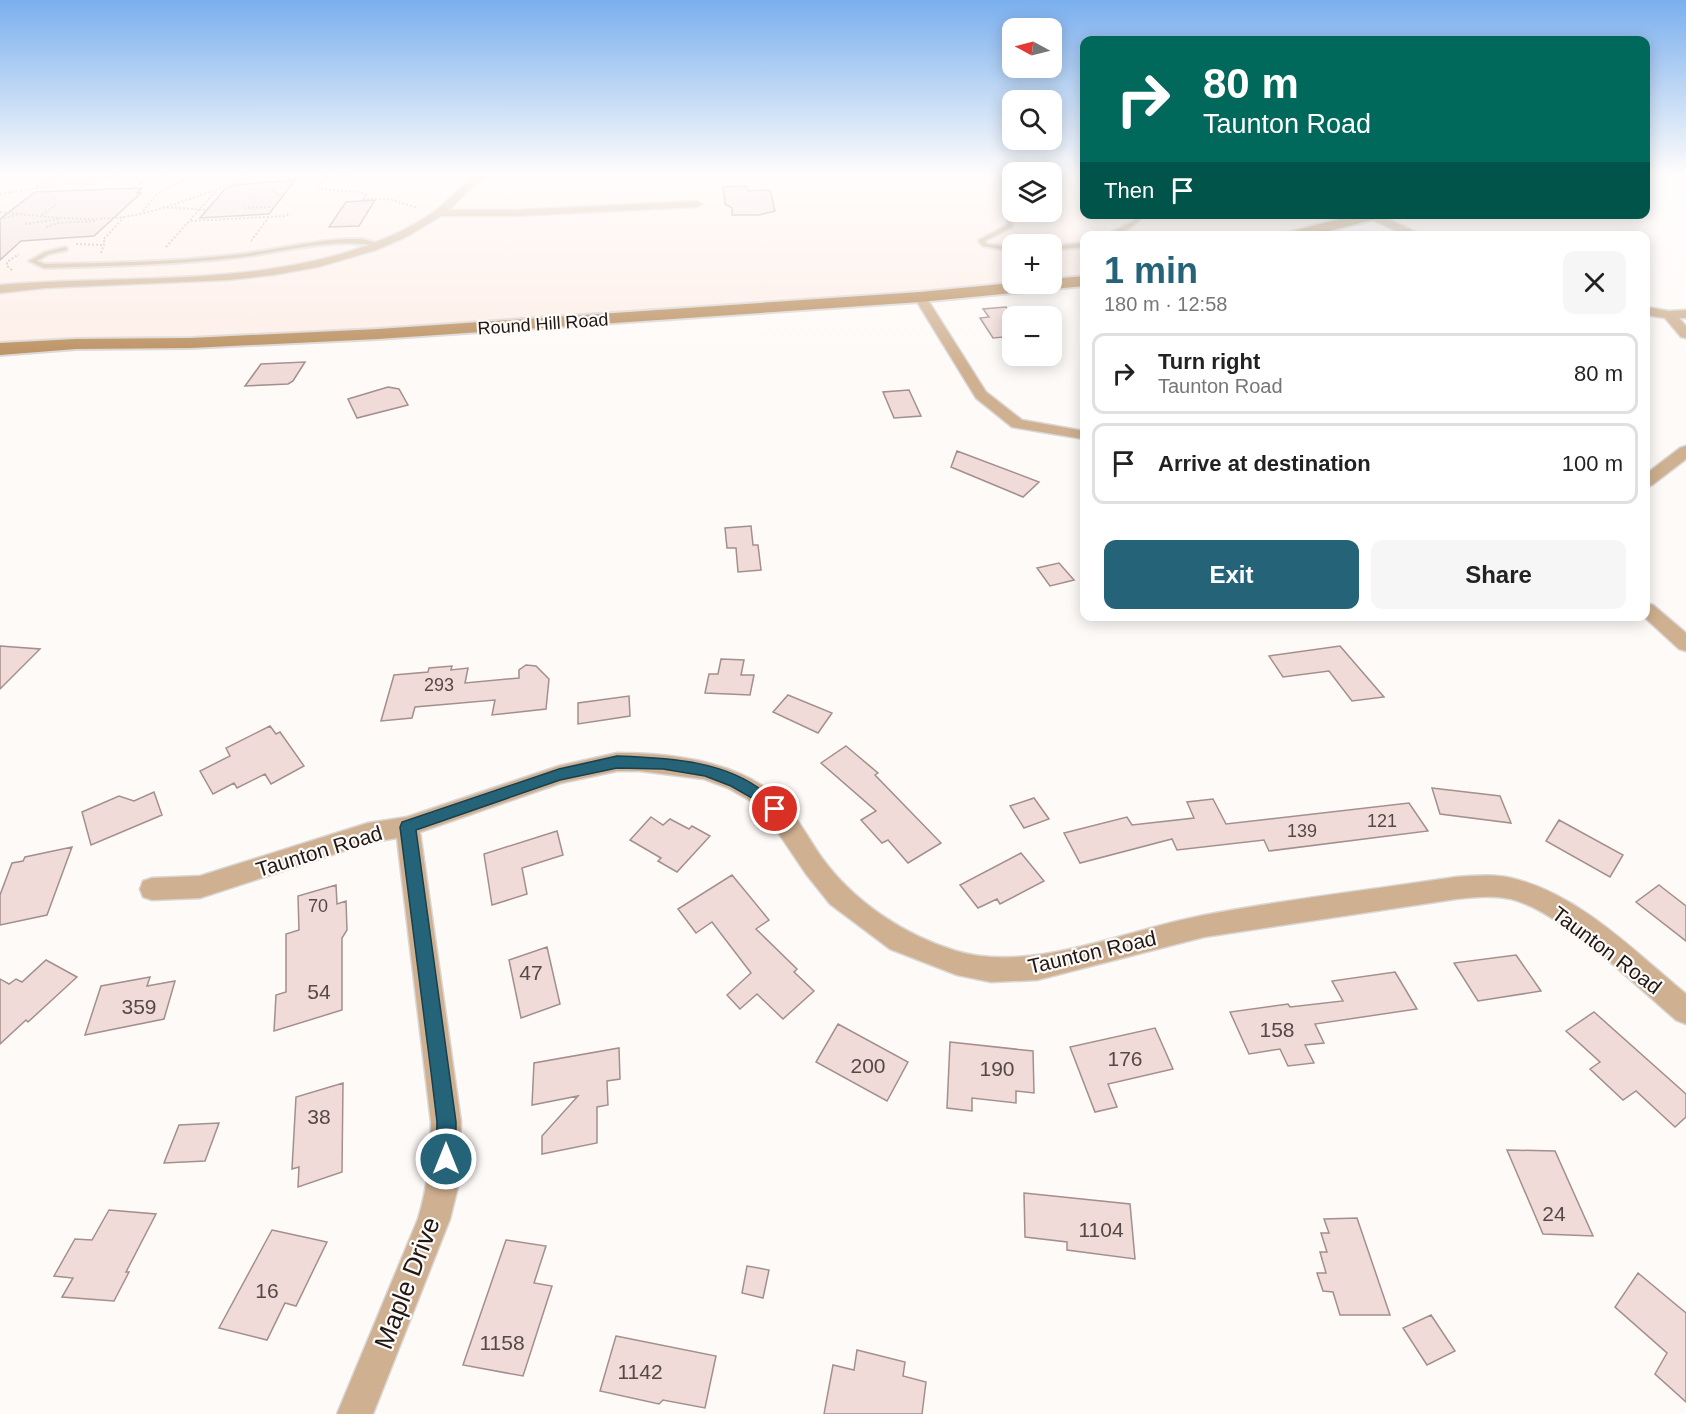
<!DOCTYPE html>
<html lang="en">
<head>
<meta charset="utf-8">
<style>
	body { margin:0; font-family:Helvetica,sans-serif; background:#f6f6f6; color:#222; height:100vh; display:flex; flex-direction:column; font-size:22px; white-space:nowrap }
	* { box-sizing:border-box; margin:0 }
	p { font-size:20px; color:#767676 }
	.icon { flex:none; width:33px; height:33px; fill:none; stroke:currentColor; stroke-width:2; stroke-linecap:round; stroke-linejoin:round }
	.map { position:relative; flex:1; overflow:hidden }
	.side { position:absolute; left:1080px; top:231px; width:570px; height:390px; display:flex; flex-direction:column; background:#fff; border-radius:12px; box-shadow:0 3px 15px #0003 }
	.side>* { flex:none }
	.hud { position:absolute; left:1080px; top:36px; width:570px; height:183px; border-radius:12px; box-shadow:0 3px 15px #0003; background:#00695c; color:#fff; overflow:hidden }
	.needle { width:39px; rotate:277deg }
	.buttons { position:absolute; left:1002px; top:18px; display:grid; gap:12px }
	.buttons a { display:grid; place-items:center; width:60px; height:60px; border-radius:12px; background:#fff; box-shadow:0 3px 15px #0003; font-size:30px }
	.pin { position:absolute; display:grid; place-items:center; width:51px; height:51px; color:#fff; margin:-26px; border:3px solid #fff; border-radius:50%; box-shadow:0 2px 6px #0007 }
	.me { position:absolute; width:66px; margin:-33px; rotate:0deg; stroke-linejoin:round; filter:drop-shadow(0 0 4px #0008) }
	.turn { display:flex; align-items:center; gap:21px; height:126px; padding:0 24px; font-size:27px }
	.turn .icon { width:78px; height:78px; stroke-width:2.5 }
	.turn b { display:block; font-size:42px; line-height:51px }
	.then { display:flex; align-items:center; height:57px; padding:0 24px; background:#0003; gap:12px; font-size:22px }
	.round { display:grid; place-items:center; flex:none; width:63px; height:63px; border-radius:12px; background:#f6f6f6 }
	.overview { display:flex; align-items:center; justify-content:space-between; height:102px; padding:0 24px }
	h1 { font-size:36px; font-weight:700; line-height:45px; color:#256379 }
	.action { display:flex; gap:12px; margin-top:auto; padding:12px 24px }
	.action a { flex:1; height:69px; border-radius:12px; background:#256379; color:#fff; font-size:24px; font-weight:700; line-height:69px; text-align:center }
	.action a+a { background:#f6f6f6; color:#222 }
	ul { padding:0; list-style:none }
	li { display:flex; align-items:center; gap:18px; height:81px; margin:0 12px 9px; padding:0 12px; border:3px solid #e0e0e0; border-radius:12px }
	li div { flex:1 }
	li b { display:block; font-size:22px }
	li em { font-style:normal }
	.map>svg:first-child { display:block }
</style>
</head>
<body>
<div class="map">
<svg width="1686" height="1414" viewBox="0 0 1686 1414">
	<rect width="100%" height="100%" fill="#fefaf8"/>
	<path fill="#feede6" d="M0,173H1012V212H1052V173H1084V214L1355,215L1270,235L1084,236V276L1052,281V244H1012V284H1033L957,292L759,306L270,335L90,338L0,344Z"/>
	<path fill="#f1dbd8" stroke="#a38f8c" stroke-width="1.5" d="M295,180L269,214L200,218L225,189L234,185Z
		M747,186L748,191L770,190L775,211L759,215H732V208L725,204L723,187Z
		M142,188L137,193H141L94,236L21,241L0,260V219L35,192Z
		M375,200L359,226L329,227L346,202Z
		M1006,307L1012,315V351L1003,337L993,338L980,318L989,317L983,309Z
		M305,362L293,381L288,384L245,386L261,364Z
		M388,387L399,389L408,405L357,418L348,399Z
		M909,390L921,416L894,418L883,392Z
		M957,451L1039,482L1023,497L951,467Z
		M751,526L753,545H758L761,570L738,572L736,548H727L725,528Z
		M1059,563L1074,580L1050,586L1037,568Z
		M0,646L40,649L0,689Z
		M1340,646L1384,697L1352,701L1329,671L1283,677L1269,656Z
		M721,659L744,660L741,675H754L750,695L705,693L709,674H718Z
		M526,665L536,666L549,679L546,709L492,715L495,700L415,707L412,718L381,721L394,675L428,672L429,668L452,666L451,670L468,668L465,683L519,678V670Z
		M788,695L832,713L818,733L773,712Z
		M629,696L630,716L578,724V703Z
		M270,726L276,734L280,732L304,766L271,784L265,774L237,788L234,783L213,794L200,771L230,756L226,748Z
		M846,746L878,773L875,775L941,843L908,863L888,840L882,843L861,820L876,811L821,763Z
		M1432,788L1500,796L1511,823L1440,814Z
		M154,792L162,815L91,845L82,812L119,796L134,801Z
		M1034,798L1049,819L1024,828L1010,806Z
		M1213,799L1226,824L1409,803L1428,831L1269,851L1264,840L1177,850L1172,839L1080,863L1064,833L1127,817L1132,825L1194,818L1187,802Z
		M651,817L663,825L670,819L689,829L692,826L710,836L677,872L658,861L661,858L630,840Z
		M1559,820L1623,855L1610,877L1546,841Z
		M557,831L563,855L522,868L527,894L492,905L484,854Z
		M72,847L47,915L0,925V895L12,863L23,861L25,857Z
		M1021,853L1044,881L1000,904L997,899L978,908L960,885Z
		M732,875L769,920L756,929L797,969L794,972L814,991L783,1019L757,994L740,1009L727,995L751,973L712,922L696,933L678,909Z
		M336,885L337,904L346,901L347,930L342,938V1010L274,1031L276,995L286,992V934L299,930L298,896Z
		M1659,885L1686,906V941L1636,902Z
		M547,947L560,1004L521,1018L509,960Z
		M1516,955L1541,991L1478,1001L1454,963Z
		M46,960L77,977L28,1022L26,1020L0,1044V979L9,984L16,979L22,982Z
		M1395,972L1417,1009L1315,1024L1324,1043L1305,1045L1314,1063L1288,1066L1280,1049L1249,1054L1230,1012L1288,1004L1290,1007L1343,1001L1332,981Z
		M150,977L147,986L175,981L164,1019L85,1035L101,986Z
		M1594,1012L1686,1094V1117L1675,1127L1636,1091L1623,1100L1590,1069L1600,1062L1566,1031Z
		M838,1024L908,1062L887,1101L816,1062Z
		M1155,1028L1173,1069L1108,1084L1117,1107L1095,1112L1070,1047Z
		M950,1042L1033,1051L1034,1093L1016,1091V1103L972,1098V1111L947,1108Z
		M619,1048L620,1079L607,1081L608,1105L597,1107V1143L542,1154V1136L578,1096L532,1105L534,1063Z
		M343,1083L342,1172L298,1187L299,1167L292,1169L296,1097Z
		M219,1123L205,1161L164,1163L179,1125Z
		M1507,1150L1555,1151L1593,1236L1543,1234Z
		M1024,1193L1130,1204L1135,1259L1067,1250V1242L1025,1237Z
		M109,1210L156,1214L126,1272H129L114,1301L62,1297L73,1278L54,1276L75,1239L92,1240Z
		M1357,1218L1390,1315H1340L1333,1292L1323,1291L1317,1273H1326L1320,1252H1327L1321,1233H1329L1324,1219Z
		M272,1230L327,1242L296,1306L285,1303L267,1340L219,1328Z
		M506,1240L546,1246L534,1283L552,1286L523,1376L463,1365Z
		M747,1266L769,1270L763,1298L742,1293Z
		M1638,1273L1686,1313V1402L1655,1374L1667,1353L1615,1307Z
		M1431,1315L1455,1351L1427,1365L1403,1328Z
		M616,1336L716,1356L705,1408L663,1400L659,1404L600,1391Z
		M857,1350L905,1362L903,1376L926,1382L922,1414H824L833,1365L854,1370Z"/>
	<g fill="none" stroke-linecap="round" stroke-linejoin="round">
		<g stroke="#dad6d4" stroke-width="4">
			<path id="service" d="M1019,212H1025L1013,221L1012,227L985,241L987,244L1012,247V251L983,246L979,242V240L1007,225L1008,219Z
				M1139,214H1144C1136,226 1119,236 1104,236L1134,221Z
				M347,239H362L382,244L379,246C330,237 282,253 233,258C170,265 107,266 44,268L29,261L45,252L65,247L67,248V250L49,254L37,261L45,264C108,263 171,262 233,255C271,251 308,241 347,239Z
				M1084,243V247L1052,250V246Z"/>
		</g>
		<g stroke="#dad6d4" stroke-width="3">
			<path id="minor" d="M482,173H494L472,187L449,210H515L697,201L702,204L697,207L515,216H441L406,237L376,250L318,267L273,275L228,280L45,288L0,293V285C122,274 260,288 376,242C397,234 418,224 436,210C452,198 463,181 482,173Z
				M1368,214H1378L1424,236H1408L1368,218Z
				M920,293L926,297L986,392L1022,420L1084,431V439L1012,427L976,398L914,297Z
				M1646,307L1669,311L1686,310V318H1679L1686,326V338L1681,337L1665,318L1646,315Z
				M1686,446V459L1652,485L1646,487V474L1680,448Z
				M1646,603L1653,605L1686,633V651L1679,649L1643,616H1646Z
				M617,753C672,753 740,761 782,801C798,817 809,840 822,858C854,902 904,935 956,951C1033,974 1128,929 1205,915C1288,899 1372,890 1456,877C1474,876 1493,874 1511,878C1579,894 1634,951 1686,994V1024L1676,1020C1635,985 1562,912 1511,899C1493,895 1474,897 1456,899L1204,937L1037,980L991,982L957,975L890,949L830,904L806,874L767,816L749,800L728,788L704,779L640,771H617L561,783L420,832L461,1122L458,1187L450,1219L373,1414H337L418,1219C428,1186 431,1156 431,1122L397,838L368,843L200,898L152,900L143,897L140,889L143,881L152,878L200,876L368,823L407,817L559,766Z"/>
		</g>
		<g stroke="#dad6d4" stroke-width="4">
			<path id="secondary" d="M1358,214H1385L1383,217L1310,236H1283L1285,233Z
				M1084,276V286L920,302L378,339L191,348L76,349L0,355V343L76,339L191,338L378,329L920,292L1012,283L1052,284V279Z"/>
		</g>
		<path stroke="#b7b2b0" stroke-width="2" stroke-dasharray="2 2" stroke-linecap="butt" d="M67,173L87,183L78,190
			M182,173L188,177
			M204,173L293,178L382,173
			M121,176L138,179L141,183L132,189
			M141,183L162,173
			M36,186L68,173
			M276,187L273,191L282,197
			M317,189L360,192L366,195L361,201
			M317,190L329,173
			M0,194L132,173
			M363,199H389L418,208
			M163,207L206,210
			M244,208L271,207
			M143,211L157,194L196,173
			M0,212C41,216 82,222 123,217C166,211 209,191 250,177
			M42,215L58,203
			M0,219L17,215
			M191,221L286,216L290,213
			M25,224L60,219
			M46,227L58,223L95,221
			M251,241L269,217
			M76,244L103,245
			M166,247L215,192
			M101,253L105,242L103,240L124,217
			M12,270L7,266V262L19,254"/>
		<use href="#service" fill="#cfb090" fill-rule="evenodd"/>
		<use href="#minor" fill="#cfb090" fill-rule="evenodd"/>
		<use href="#secondary" fill="#b88b59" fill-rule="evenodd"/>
	</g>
	<linearGradient id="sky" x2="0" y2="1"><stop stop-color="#7aafee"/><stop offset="0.47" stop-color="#fffdfc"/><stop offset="1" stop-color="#fffdfc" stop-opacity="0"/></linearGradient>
	<rect width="1686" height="370" fill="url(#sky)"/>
	<path fill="#256379" stroke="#18404f" stroke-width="1.5" d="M617,756C669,758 728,760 769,796C774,800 779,803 782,809L780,814H769L752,798L731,786L705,776L663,769L617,768L560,780L416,830L456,1122V1159L453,1166L446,1169L439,1166L436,1159L437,1122L431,1072L400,827L402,822L559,769Z"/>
	<g text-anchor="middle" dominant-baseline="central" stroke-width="4.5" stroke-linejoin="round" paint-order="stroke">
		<g font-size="18" fill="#1f1815" stroke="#fefaf8">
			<text transform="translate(543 324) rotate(-4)">Round Hill Road</text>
		</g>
		<g font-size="18" fill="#544946">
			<text x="439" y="685">293</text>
			<text x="1382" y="821">121</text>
			<text x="1302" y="831">139</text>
			<text x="318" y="906">70</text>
		</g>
		<g font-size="21" fill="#1f1815" stroke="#fefaf8">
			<text transform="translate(319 851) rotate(-17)">Taunton Road</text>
			<text transform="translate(1607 950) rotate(37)">Taunton Road</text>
			<text transform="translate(1092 952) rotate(-13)">Taunton Road</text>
		</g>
		<g font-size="21" fill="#544946">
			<text x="531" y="972">47</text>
			<text x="319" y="991">54</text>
			<text x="139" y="1006">359</text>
			<text x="1277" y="1029">158</text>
			<text x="1125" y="1058">176</text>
			<text x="868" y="1065">200</text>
			<text x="997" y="1068">190</text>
			<text x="319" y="1116">38</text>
			<text x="1554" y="1213">24</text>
			<text x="1101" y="1229">1104</text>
			<text x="267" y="1290">16</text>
			<text x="502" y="1342">1158</text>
			<text x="640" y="1371">1142</text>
		</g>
		<g font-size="26" fill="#1f1815" stroke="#fefaf8">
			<text transform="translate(407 1283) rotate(-69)">Maple Drive</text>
		</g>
	</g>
</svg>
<div class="buttons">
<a><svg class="needle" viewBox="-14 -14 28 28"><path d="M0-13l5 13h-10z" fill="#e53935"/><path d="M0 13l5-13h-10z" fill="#767676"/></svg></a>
<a><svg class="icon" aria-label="search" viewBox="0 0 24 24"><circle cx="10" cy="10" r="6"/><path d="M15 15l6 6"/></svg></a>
<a><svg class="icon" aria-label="layers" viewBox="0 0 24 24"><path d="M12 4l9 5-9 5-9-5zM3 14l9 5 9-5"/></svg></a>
<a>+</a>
<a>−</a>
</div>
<div class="pin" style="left:775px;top:809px;background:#d93025"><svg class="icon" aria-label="arrive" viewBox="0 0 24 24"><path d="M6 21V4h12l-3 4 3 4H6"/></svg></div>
<svg class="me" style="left:446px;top:1159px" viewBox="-20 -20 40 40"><circle r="17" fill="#256379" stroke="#fff" stroke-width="3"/><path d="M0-11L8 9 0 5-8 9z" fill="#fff"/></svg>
<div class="hud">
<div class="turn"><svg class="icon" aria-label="right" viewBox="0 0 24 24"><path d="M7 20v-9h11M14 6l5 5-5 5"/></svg><div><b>80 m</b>Taunton Road</div></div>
<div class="then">Then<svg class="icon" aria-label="arrive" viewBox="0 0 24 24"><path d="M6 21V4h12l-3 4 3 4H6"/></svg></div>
</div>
<section class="side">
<div class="overview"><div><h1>1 min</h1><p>180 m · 12:58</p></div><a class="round"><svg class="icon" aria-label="close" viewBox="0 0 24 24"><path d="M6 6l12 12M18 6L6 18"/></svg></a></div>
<ul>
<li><svg class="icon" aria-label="right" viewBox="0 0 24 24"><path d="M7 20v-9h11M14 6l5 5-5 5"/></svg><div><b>Turn right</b><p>Taunton Road</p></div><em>80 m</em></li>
<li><svg class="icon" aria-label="arrive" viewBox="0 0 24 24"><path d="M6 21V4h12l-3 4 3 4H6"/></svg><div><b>Arrive at destination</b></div><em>100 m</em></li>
</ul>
<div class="action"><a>Exit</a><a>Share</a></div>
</section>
</div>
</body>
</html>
